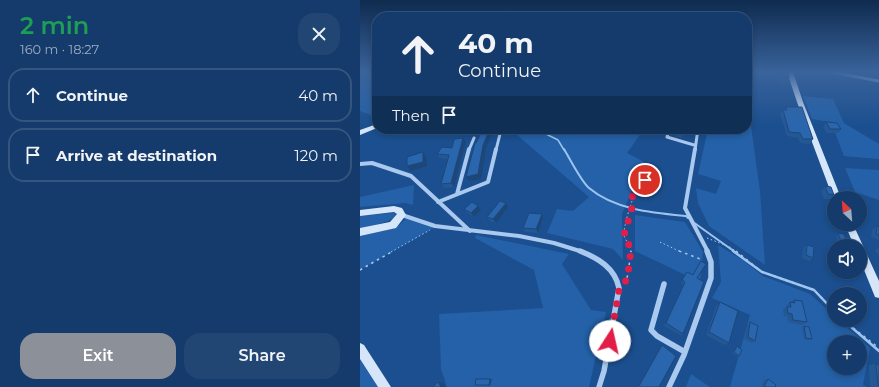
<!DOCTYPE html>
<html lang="en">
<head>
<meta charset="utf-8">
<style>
	body { margin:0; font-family:Montserrat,sans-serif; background:#214673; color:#f1f3f6; height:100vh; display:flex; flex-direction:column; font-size:15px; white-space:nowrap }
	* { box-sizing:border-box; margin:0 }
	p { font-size:13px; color:#9dadc1 }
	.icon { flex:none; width:22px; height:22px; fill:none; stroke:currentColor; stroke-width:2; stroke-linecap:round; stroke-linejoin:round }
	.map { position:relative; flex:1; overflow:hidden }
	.details { display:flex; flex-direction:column; background:#143b6b; width:360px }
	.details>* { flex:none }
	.hud { position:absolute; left:12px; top:12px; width:380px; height:122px; border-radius:16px; box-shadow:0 2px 6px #0003,0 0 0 1px #33557e; background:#143b6b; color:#f1f3f6; overflow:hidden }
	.needle { width:26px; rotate:334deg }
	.buttons { position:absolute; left:467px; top:191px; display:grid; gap:8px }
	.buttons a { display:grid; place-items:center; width:40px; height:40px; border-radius:50%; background:#143b6b; box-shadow:0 2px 6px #0003,0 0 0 1px #33557e; font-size:20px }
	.pin { position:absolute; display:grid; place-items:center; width:34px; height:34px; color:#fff; margin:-17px; border:2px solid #fff; border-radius:50%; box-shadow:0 1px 4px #0007 }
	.me { position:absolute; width:44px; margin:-22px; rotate:10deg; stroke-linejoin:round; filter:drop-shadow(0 0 3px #0008) }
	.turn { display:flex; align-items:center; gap:14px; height:84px; padding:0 20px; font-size:18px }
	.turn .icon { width:52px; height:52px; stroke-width:2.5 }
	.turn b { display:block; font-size:28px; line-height:34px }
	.then { display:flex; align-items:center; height:38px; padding:0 20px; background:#0003; gap:8px; font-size:15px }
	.round { display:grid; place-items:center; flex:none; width:42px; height:42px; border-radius:16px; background:#214673 }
	.headline { display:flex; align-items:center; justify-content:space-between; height:68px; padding:0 20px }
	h1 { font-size:24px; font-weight:600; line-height:30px; color:#1e9e55 }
	.primary-button { display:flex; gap:8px; margin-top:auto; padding:8px 20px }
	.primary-button a { flex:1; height:46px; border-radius:16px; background:#8c9099; color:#fff; font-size:16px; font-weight:600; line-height:46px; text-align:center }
	.primary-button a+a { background:#214673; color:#f1f3f6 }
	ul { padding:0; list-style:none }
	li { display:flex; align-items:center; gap:12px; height:54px; margin:0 8px 6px; padding:0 12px; border:2px solid #33557e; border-radius:16px }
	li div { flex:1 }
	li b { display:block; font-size:15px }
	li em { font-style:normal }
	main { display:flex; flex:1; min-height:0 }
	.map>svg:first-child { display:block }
</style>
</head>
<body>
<main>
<section class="details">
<div class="headline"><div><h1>2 min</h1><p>160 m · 18:27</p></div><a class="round"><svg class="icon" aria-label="close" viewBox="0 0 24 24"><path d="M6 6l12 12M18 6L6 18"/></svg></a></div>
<ul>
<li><svg class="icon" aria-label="ahead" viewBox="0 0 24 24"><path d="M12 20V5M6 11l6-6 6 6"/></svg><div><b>Continue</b></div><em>40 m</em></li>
<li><svg class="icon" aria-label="arrive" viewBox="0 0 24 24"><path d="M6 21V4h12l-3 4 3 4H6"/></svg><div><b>Arrive at destination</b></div><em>120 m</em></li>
</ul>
<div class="primary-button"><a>Exit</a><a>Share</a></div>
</section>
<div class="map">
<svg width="519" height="387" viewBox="0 0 519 387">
	<rect width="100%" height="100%" fill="#1b4f8f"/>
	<path fill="#2461a8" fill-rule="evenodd" d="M0,72H17V117L0,111Z
		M443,96L473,99L484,123L519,144V159L484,156L471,122L452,119Z
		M387,97L400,191L405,265L349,226L338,203L336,188L356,194L361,181L338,174L348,129H387Z
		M150,129H284L267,153L284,162L262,214L263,260L253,249L187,233L197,209L213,211L229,197Z
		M485,168L519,170V200L495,192Z
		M54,185L53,205L45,203L0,207V197Z
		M33,213L36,214L33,218L28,221L0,230V216Z
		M275,215L325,222L343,252L340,282L275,251Z
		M48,217L77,226L0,270V236L38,226Z
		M116,235L209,254L202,264L231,310L246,312L229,387H87L81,369L79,314L183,308L174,270L115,238Z
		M358,245L384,261L403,276L450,294L474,316V320H478L510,348L503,385L507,387H370L390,315L352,298L361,282ZM474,342H500V368H474Z
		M0,360L18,387H0Z
		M331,374L350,387H326Z"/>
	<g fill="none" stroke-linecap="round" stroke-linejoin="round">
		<path stroke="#9cc4f0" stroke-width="1.5" d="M176,129L198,140L204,150"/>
		<path stroke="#9cc4f0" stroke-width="2" d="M204,149C210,159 221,181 229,188C255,210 294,213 326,216L328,218
			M333,222L375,252"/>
		<path stroke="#9cc4f0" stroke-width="2.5" d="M373,251L402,272L454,290L474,311
			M483,320L519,351"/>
		<path stroke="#a9c9ee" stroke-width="1" stroke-dasharray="1.5 2.5" stroke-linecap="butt" d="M347,238L370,247L377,252
			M300,242L321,252
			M31,252L70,230
			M271,252C271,245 265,241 264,235C263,228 272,198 276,192"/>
		<path stroke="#a9c9ee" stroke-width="1.5" stroke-dasharray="2.5 4" stroke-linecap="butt" d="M319,251L343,260
			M376,251L402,272L454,290L474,311
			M0,270L33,251
			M265,284L268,274L271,251
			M483,320L519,348"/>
		<path stroke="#a9c9ee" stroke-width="3" d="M472,72L519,81
			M309,129L307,137L334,145
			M109,150L114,138
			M136,150L141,130
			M335,150L338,129"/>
		<path stroke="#a9c9ee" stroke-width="4" d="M335,149L325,208L348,252
			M0,164L12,163L51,176L110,231
			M97,194L109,149
			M78,202L128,182L136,149
			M42,215L75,226L159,236L194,243L223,252"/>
		<path stroke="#a9c9ee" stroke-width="5.5" d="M220,251C238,258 255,268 259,288L244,371L239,387
			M304,284L291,330L297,336L325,352
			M309,387L324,355L351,278V262L347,251"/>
		<path fill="#d6e6fa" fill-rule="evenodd" d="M427,72H433L443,102L481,198H474V200L473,198L437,102Z
			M17,124V128L0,135V130Z
			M34,206L42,208L46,215L36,228L0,236V228L30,222L37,214L34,212L0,216V210Z
			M485,224H493L519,281V298L515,297L500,260V246H494Z
			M0,343L4,345L31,387H18L0,359Z"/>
	</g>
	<path fill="#245895" d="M390,72H408L406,75H391Z
		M416,72H428L429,78L426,84H419Z
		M437,72H446L445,74L437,73Z
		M453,72H464L455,73Z
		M426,107L453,139L450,144L440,143L438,138L427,136L420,114L423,110H424Z
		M466,122L481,129L478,133H467L463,127Z
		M288,129H297L296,134L288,133Z
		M317,129H325L322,138L315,136Z
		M106,142L94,187L85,188L81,184L88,159L80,158L77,154Z
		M465,186L474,195L470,199H464L461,191Z
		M291,188L293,189V193L287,200L276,194V190Z
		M118,206L121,210L114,217L107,213L104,209Z
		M148,208L136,223L130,221L127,217Z
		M474,208V220V219H471L469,214L470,213V212Z
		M182,214L183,218L178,233L165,232L163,228Z
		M517,226L519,227V240L511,237L512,230Z
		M478,233L487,242L485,244L478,243L476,234Z
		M447,245L453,258L449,261L442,258L443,248Z
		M519,248V256L515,250Z
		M338,278L323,334L322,336L304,326L323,285L321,283L322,280Z
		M434,300L447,322L442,325L428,322L427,316H424L423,309L426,307V305Z
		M360,302L369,343L365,345L346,335L356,306Z
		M390,322L395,341L392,343L384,339L387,325Z
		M444,326L452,339L449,340L444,339L442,328Z
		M377,346L379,356L378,357L372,353L376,347Z
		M516,364L519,365V387H513L510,386L509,365Z
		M408,379L415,387H401L404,380Z"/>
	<path fill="#1d4779" d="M130,129L132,133L126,149L121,179L109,181L106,177L123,145Z
		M103,138L106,142L94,187L91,183Z
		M63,152L66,157L67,166L51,171L47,166Z
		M293,189V193L287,200L288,196Z
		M146,203L148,208L136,223L133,219Z
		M118,206L121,210L114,217L111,213Z
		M182,214L183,218L178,233L176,229Z
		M130,379H132L130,386L129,385Z
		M78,382L83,383L86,387H81Z"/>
	<path fill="#2a66ad" stroke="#1d4779" d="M420,72H428L429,78L422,77Z
		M426,107H442L453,139H443L440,133L429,132L423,110H427Z
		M466,122L477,123L481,129H470Z
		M123,129H130L123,145L118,174L106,177L115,143H116Z
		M317,129H325L323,134L316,132Z
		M103,138L91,183L81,184L89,155L77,154L82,147L92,148L94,139Z
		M63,152V162L47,166V157Z
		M284,181L291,185L290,187L293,189L288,196L276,190Z
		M465,186L471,187L474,195L468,194Z
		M140,201L146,203L133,219L127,217Z
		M112,202L118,206L111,213L104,209Z
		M169,213L182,214L176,229L163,228Z
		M517,226L519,227V235L516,234Z
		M478,233L484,234L487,242L481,241Z
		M447,245L454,247L453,258L446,255Z
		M341,261L346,264L337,278L344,282L323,334L306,323L325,282L322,280L327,272L333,275Z
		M434,300L442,301L447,322L433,320L432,314L428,313L427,307H431L430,302L435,303Z
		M360,302L378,311L369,343L349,332Z
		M390,322L398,326L395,341L388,337Z
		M444,326L449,327L452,339L446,338Z
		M302,345L316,356L299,387H276L278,385L279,386Z
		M377,346L382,350L379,356L374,352Z
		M516,364L519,365V386L518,385Z
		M116,379H130L129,385H115Z
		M408,379L416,385L415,387H404Z
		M78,382L81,387H73Z"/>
	<linearGradient id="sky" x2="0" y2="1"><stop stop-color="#0f2b4f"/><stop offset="0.57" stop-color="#39639b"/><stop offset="1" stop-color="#39639b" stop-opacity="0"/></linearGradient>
	<rect width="519" height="126" fill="url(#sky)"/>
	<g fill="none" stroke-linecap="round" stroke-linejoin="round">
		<path stroke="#e11d48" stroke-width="7" stroke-dasharray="0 12.6" d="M250,341L259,290L265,283L268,274L271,249L264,235L272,208V197L285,180"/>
	</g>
</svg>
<div class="buttons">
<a><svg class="needle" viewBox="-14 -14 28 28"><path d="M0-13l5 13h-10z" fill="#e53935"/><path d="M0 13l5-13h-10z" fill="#9dadc1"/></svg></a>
<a><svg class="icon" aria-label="sound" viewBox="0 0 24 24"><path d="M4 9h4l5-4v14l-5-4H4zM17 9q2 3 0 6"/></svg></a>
<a><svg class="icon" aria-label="layers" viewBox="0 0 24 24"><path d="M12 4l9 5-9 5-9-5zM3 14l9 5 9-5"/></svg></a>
<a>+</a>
</div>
<div class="pin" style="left:285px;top:180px;background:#d93025"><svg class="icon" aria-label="arrive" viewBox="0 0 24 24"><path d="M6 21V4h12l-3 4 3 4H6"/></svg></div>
<svg class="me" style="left:250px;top:341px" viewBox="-20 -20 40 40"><circle r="19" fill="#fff"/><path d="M0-13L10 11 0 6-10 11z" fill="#e11d48"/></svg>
<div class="hud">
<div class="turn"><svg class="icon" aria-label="ahead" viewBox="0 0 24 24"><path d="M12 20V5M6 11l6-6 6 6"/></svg><div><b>40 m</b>Continue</div></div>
<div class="then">Then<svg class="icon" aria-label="arrive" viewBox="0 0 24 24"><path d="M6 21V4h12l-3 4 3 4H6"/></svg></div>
</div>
</div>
</main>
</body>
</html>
